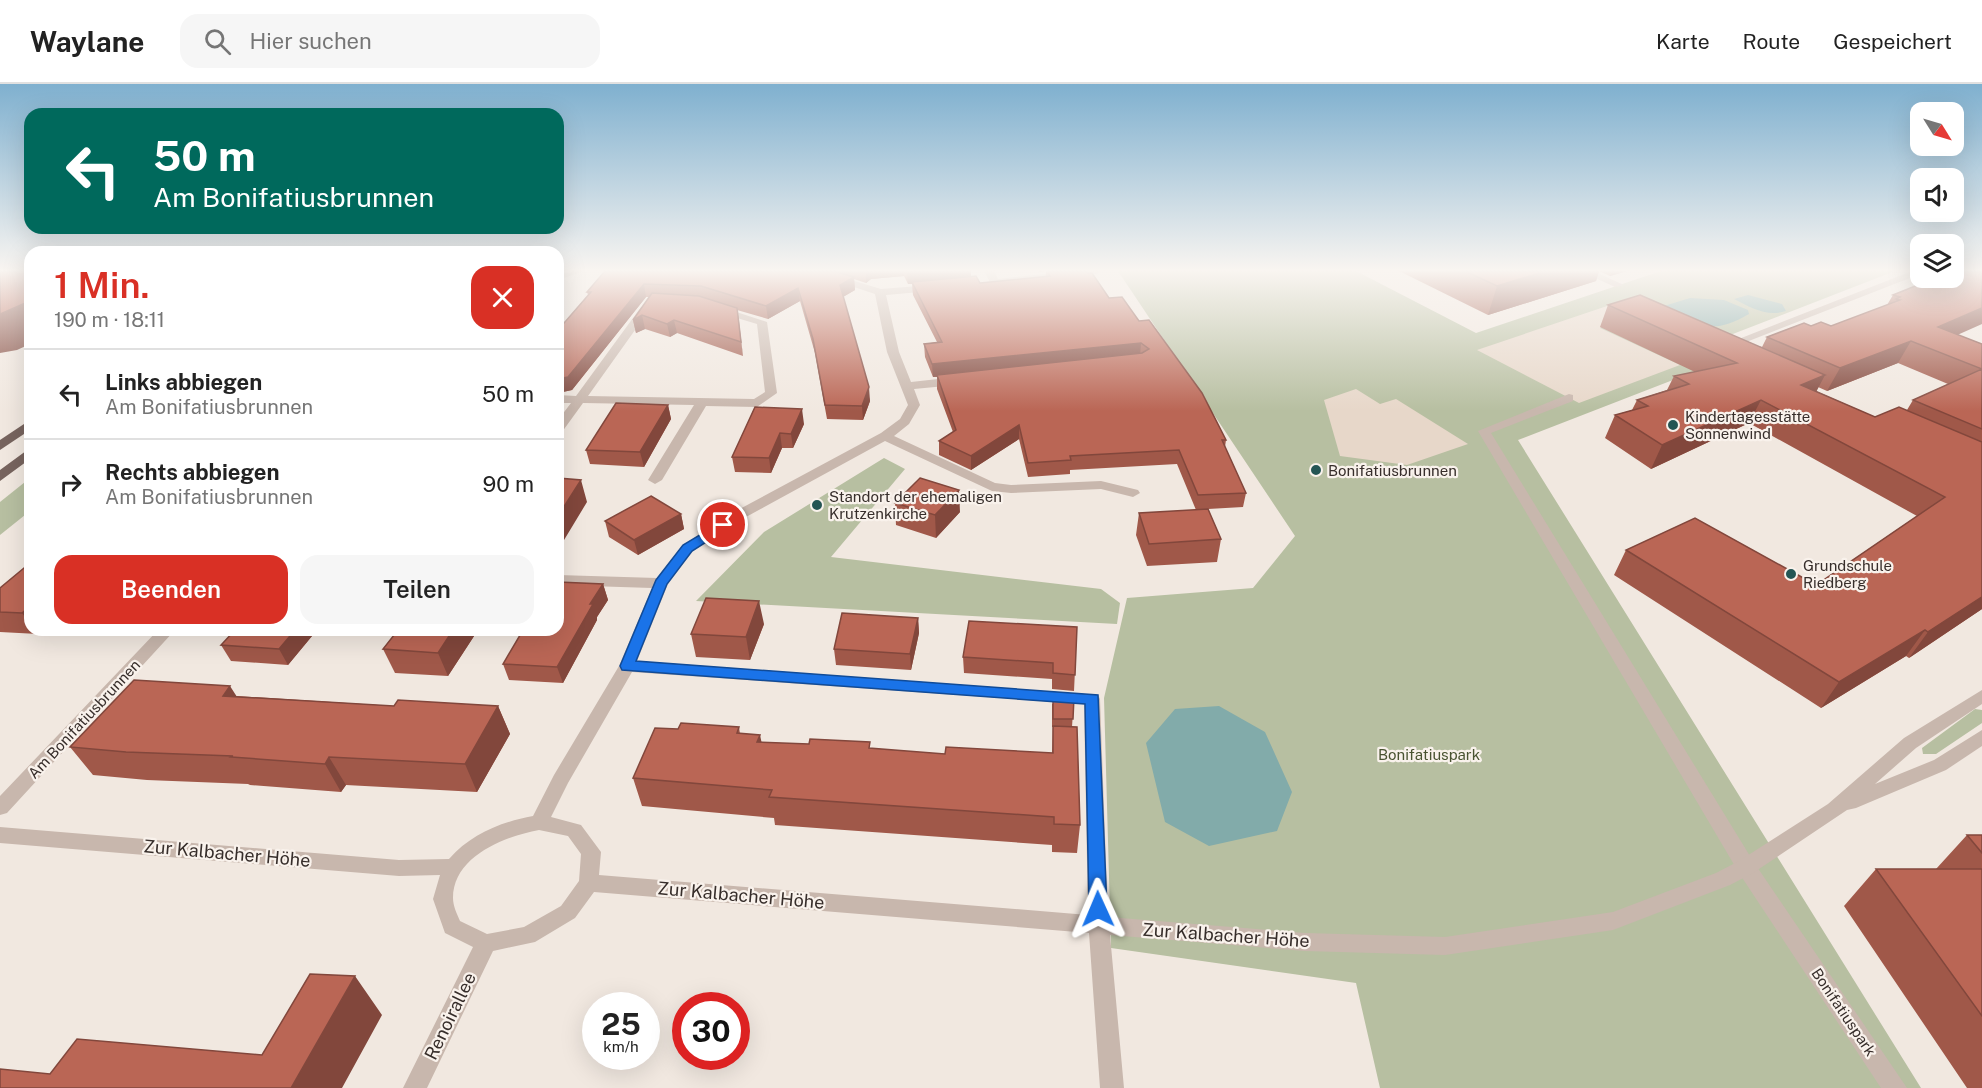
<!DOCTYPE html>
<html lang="de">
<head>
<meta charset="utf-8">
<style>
	body { margin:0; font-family:"Public Sans",sans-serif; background:#f6f6f6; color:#222; height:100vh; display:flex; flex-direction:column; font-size:22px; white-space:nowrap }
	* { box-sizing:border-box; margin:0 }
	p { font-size:20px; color:#767676 }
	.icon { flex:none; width:33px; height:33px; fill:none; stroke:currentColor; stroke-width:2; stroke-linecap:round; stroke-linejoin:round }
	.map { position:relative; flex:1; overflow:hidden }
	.panel { position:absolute; left:24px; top:162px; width:540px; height:390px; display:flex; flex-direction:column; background:#fff; border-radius:18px; box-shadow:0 6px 24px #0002 }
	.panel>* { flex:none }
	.banner { position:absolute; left:24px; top:24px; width:540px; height:126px; border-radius:18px; box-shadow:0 6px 24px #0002; background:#00695c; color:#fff; overflow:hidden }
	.needle { width:39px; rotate:127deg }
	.tools { position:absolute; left:1910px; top:18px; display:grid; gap:12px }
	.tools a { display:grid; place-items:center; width:54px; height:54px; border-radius:12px; background:#fff; box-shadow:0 6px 24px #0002; font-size:30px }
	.speed { position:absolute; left:582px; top:908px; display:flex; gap:12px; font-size:30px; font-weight:700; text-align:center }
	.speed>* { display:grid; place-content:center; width:78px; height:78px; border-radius:50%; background:#fff; box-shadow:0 6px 24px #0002; line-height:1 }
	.speed small { font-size:15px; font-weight:400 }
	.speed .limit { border:9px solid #d22; background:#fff; color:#111 }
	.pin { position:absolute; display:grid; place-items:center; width:51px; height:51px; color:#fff; margin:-26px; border:3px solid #fff; border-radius:50%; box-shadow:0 2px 6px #0007 }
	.me { position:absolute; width:66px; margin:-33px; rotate:359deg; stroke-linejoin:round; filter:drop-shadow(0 0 4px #0008) }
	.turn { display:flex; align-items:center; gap:21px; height:126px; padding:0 30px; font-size:27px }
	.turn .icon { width:78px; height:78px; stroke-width:2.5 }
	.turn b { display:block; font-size:42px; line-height:51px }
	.round { display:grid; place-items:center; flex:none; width:63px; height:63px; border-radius:18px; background:#f6f6f6 }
	.headline { display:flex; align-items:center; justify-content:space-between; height:102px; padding:0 30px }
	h1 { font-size:36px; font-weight:600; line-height:45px; color:#d93025 }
	.action { display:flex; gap:12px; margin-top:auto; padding:12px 30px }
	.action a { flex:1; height:69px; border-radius:18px; background:#d93025; color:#fff; font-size:24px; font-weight:600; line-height:69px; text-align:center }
	.action a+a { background:#f6f6f6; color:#222 }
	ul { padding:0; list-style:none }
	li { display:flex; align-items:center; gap:18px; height:90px; padding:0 30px; border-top:2px solid #e0e0e0 }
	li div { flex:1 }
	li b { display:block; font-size:22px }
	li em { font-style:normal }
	header { display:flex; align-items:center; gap:36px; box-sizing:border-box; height:84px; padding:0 30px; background:#fff; border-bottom:2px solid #e0e0e0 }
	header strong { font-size:28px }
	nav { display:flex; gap:33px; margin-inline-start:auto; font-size:21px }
	.search { width:420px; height:54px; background:#f6f6f6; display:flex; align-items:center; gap:15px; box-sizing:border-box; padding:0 21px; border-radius:18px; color:#767676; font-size:22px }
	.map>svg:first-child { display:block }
</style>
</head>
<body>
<header>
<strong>Waylane</strong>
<div class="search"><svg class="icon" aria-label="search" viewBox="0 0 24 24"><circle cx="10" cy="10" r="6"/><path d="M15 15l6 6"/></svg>Hier suchen</div>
<nav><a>Karte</a><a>Route</a><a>Gespeichert</a></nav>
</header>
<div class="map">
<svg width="1982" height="1004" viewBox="0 0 1982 1004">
	<rect width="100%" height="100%" fill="#f1e8e0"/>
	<path fill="#b7bfa1" d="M1118,187H1356L1476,249L1661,187H1895L1707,260L1709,282L1518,356L1921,1004H1380L1356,899L1111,864L1104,614L1127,514L1253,504L1295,452Z
		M884,374L905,385L831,473L1101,505L1120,519L1117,540L696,517L764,448Z
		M30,394V427L0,451V418Z
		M1975,625L1982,626V639L1936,670H1923L1922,664Z"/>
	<path fill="#e7d7c9" d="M1607,222L1623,229L1600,244L1680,281L1579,319L1477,266Z
		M1356,305L1380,320L1396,315L1468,360L1407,381L1340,372L1324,316Z"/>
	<path fill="#82abaa" d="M1748,211L1782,220L1786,227C1767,233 1751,224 1734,215Z
		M1690,214L1724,216L1748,226L1749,230C1711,252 1698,242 1664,222Z
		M1219,622L1265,648L1292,708L1277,747L1209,762L1165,738L1146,659L1175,625Z"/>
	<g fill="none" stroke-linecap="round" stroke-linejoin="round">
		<path fill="#c8b7ad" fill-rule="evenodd" d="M1580,187H1593L1624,201L1615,203Z
			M1569,310L1573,311V317L1491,349L1753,777L1907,1004H1881L1739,789L1478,347Z"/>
		<path fill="#c8b7ad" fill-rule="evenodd" d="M569,187H584L558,196V190Z
			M806,187H821L881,205L931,201L936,204L931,207L886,211L899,268L911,298L956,293L962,297L956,301L914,305L920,321L909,340L894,352L995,399L1011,401L1101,397L1138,406L1140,409L1133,413L1101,405L1011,409L992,407L885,357L746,433L693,467L668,500L637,577L1098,611L1100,615L1108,833L1305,849L1445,853L1613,828L1716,789L1739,777L1828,720L1904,654L1982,606V620L1916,664L1875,700L1934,676L1982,646V662L1946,686L1856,724L1847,726L1753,789L1730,801L1613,846L1445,871L1305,867L1110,851L1124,1004H1100L1089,849L594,808L575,834L535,858L493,867L427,1004H403L473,863L445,849L433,815L440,791L399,792L0,759V743L399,776L449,775C471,750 501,738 533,732L554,691L619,582L652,504L558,501V491L657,494L683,461L736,427L881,349L900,335L908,321L887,268L875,210ZM632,588L1084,620L1088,831L599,791L601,768L581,741L551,733L568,699ZM539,746L568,752L581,770L579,797L561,822L524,843L487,850L460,837C457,830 453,822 453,814C453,772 506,752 539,746Z
			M984,187H994L998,195L1071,187H1102L1097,190L995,201L991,200Z
			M1912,187H1920V190L1731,264L1727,265L1721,262Z
			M641,223L650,225L588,312L754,315L765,308L757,240L717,228L716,226L721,223L767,238L777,309L757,323L706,322L662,396L655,400L648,396L694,321L583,319L562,348L558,349V336L571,319H558V311L576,312Z
			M158,546H175L7,729L0,731V712Z"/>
		<path fill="#77645e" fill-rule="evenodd" d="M30,336V346L0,366V356Z
			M30,364V375L0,397V386Z"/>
	</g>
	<path fill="#a05849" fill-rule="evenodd" d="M605,187H971V193L980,199L1046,193V187L1039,188V187H1086L1109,214L1139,237L1226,356L1225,363L1246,409L1243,423L1208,425L1221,455L1217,478L1147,482L1136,451L1139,429L1196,426L1177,380L1070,386V390L1028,393L1019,355L971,386L939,371V357L953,348L937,305V293H933L925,273L924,260L937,258L913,211L912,200H908L904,192L871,195L866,199L854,195L855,206L843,213L870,317L863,336L827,335L815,269L800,217L768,235L737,226L743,272L677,249L670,253L645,245L636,249L633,236L650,213H646L572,306L558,309V246L588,211L587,208Z
		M1399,187H1627L1610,192L1599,187L1596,197L1488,231Z
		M1935,194L1958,251L1982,260V525L1909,574L1906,572L1821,624L1614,491L1626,466L1816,501L1917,432L1749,339L1651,385L1605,354L1615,331L1632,326L1637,316L1667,306L1674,292L1695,288L1600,243L1608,221L1762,263L1767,253L1811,242H1831L1887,221L1893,211ZM1898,279L1948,300L1913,316L1907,326L1875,333L1816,307L1818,303L1827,307Z
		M668,321L671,335L644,383L590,380L586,366Z
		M755,323L804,340L793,364H782L771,389L735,388L732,373Z
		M895,419L960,428L936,454L896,441Z
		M681,430L684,445L638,471L609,453L605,437Z
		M30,479V546H43L38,550L0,548V504Z
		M603,500L608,516L597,533V536L563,599L509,596L503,580Z
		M918,534L919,549L911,586L836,581L834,565Z
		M764,540L750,576L696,573L691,550Z
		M1077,543L1074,607L1052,605V595L964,589L963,573Z
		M235,546H317L288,581L231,577L221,561Z
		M398,546H478L448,592L395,589L383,565Z
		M237,612L394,622H498L510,650L477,708L346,701L341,708L250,701L248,700L147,696L93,691L70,663Z
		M1074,613L1072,643L1080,741L1077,769L1052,768V761L775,741L774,734L642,722L633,694L678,645L739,643L740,650L762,658L945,670L1052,669L1053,643H1052V620Z
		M1967,751H1982V1004H1967L1844,822L1876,785H1936Z"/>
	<path fill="#82473c" d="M866,187H903L904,192L871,195L866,199Z
		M916,187H971V194L908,200L907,188Z
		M1546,187H1599L1596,197L1488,231L1497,202Z
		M1612,187H1627L1610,192Z
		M854,193L855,206L841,214L840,201Z
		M644,200L646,213L572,306L558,309V295Z
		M798,204L800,217L768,235L766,222Z
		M30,217V260L17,266L0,269V230Z
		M737,224L739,237L743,272L741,258Z
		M1982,224V240L1928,264L1938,243Z
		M642,231L645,245L636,249L633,236Z
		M674,236L677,249L670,253L667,240Z
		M1911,257L1898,279L1827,307L1840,284Z
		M1141,259L1140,272L933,293L932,280Z
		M1825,291L1813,314L1801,301Z
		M869,303L870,317L863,336L862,322Z
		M1761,316L1749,339L1651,385L1662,361Z
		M668,321L671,335L644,383L640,368Z
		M802,325L804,340L793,364L791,350Z
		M1019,341V355L971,386V372Z
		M780,349L782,364L771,389L769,374Z
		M581,396L587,418L558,466V432Z
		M959,406L960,428L936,454L935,431Z
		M681,430L684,445L638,471L634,456Z
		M603,500L608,516L597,533V536L563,599L557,583L590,520Z
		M1982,513V525L1909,574L1928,548Z
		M759,517L764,540L750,576L746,553Z
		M30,522V540L22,529Z
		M918,534L919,549L911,586L910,570Z
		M35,546H43L38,550Z
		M295,546H317L288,581L279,565Z
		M453,546H478L448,592L438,569Z
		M1925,546L1906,572L1821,624L1839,598Z
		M230,602L248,630L223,612Z
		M498,622L510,650L477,708L465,680Z
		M760,651L766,679L757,658Z
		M329,673L346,701L341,708L325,680Z
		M355,892L382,931L342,1004H291Z"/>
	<path fill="#ba6655" stroke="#82473c" stroke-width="1.5" d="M0,187H30V217L0,230Z
		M605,187H834L854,193L840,201L869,303L862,322L825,321L813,255L798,204L766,222L701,202L644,200L568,293L558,295V246L591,208H587Z
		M1047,187H1086L1088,189H1092L1109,214L1122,213L1139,237L1149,236L1202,309L1226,356H1222L1246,409L1198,411L1179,366L1070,372L1071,376L1028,379L1019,341L971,372L939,357L956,346L937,291L1142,269L1149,265L1141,259L932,280L924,260L942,258L912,198L976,192L980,199L1050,192Z
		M1465,187H1546L1497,202Z
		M1953,187H1982V224L1938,243L1982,260V285L1911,257L1840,284L1767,253L1804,239L1811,242L1821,238L1831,242L1900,216L1896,215L1900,213L1893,211L1935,194H1953Z
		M652,209L699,212L737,224L741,258L674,236L667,240L642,231L633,236Z
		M1640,211L1825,291L1801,301L1875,333L1899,323L1982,358V513L1928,548L1925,546L1839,598L1626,466L1695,434L1816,501L1945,413L1761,316L1662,361L1615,331L1648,322L1637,316L1689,300L1674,292L1737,279L1608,221Z
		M1982,285V345L1913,316Z
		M616,319L668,321L640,368L586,366Z
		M755,323L802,325L791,350L780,349L769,374L732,373Z
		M558,394L581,396L558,432Z
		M920,394L959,406L935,431L895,419Z
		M651,412L681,430L634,456L605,437Z
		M1208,425L1221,455L1149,460L1139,429Z
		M30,479V522L22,529L0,528V504Z
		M558,498L603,500L590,520H593L557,583L503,580L523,546H558Z
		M706,514L759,517L746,553L691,550Z
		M842,529L918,534L910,570L834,565Z
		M969,537L1077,543L1075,591L1053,589V579L963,573Z
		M235,546H295L279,565L221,561Z
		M398,546H453L438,569L383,565Z
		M134,596L230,602L223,612L394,622L398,616L498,622L465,680L329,673L325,680L231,673L233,672L126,668L70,663Z
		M1053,612L1074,613L1073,635H1053Z
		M681,639L739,643L737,649L760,651L757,658L809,660L810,655L870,658L869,664L945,670L946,663L1053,669V642L1077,643L1080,741L1054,740V733L769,713L772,706L633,694L655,644L678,645Z
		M1967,751H1982V769Z
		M1876,785H1982V932Z
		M310,890L355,892L291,1004H0V985L50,990L77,955L262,971Z"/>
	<linearGradient id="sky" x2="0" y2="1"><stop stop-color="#7fb0cf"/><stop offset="0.57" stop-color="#f9f5f1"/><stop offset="1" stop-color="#f9f5f1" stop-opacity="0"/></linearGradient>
	<rect width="1982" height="327" fill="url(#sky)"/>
	<path fill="#1a73e8" stroke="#114b97" stroke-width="1.5" d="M723,437L728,439V444L692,467L667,500L636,577L1098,611L1107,825L1104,830L1098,833L1091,830L1089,825L1085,620L622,586L620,582L656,496L683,461Z"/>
	<g fill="#245554" stroke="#f9f2ec" stroke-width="2">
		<circle cx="1673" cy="341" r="6"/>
		<circle cx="1316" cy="386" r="6"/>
		<circle cx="817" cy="421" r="6"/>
		<circle cx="1791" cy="490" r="6"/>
	</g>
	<g text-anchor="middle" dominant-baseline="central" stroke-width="4.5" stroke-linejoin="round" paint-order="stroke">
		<g font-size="15" fill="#372e2b" stroke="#f9f2ec" text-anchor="start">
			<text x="1685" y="332">Kindertagesstätte<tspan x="1685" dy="17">Sonnenwind</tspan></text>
			<text x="1328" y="386">Bonifatiusbrunnen</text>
			<text x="829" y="412">Standort der ehemaligen<tspan x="829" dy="17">Krutzenkirche</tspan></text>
			<text x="1803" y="481">Grundschule<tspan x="1803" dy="17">Riedberg</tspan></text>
		</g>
		<g font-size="15" fill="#372e2b" stroke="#f9f2ec">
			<text transform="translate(84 635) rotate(-47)">Am Bonifatiusbrunnen</text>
			<text transform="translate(1844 928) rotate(56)">Bonifatiuspark</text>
		</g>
		<g font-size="15" fill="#495331" stroke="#f9f2ec">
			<text x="1429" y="670">Bonifatiuspark</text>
		</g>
		<g font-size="18" fill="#372e2b" stroke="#f9f2ec">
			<text transform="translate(227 769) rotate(5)">Zur Kalbacher Höhe</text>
			<text transform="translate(741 811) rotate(5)">Zur Kalbacher Höhe</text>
			<text transform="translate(1226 851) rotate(4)">Zur Kalbacher Höhe</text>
			<text transform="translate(450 932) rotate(-64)">Renoirallee</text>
		</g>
	</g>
</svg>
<div class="tools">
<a><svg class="needle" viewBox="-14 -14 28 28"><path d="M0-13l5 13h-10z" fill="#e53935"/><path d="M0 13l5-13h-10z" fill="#767676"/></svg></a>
<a><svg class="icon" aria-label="sound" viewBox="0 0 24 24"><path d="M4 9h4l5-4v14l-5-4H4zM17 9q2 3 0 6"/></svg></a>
<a><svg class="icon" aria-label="layers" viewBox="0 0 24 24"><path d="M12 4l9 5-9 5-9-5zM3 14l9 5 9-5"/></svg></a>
</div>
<div class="speed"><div>25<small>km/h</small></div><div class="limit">30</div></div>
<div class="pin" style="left:723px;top:441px;background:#d93025"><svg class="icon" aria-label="arrive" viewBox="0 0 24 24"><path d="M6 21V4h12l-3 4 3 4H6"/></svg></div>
<svg class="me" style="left:1098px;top:825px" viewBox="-20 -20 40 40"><path d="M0-17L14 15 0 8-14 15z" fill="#1a73e8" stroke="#fff" stroke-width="4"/></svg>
<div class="banner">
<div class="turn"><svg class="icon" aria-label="left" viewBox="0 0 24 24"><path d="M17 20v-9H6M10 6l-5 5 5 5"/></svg><div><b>50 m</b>Am Bonifatiusbrunnen</div></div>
</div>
<section class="panel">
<div class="headline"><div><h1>1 Min.</h1><p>190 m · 18:11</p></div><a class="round" style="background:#d93025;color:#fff"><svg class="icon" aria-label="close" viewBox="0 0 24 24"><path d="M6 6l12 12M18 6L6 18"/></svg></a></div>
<ul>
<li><svg class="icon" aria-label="left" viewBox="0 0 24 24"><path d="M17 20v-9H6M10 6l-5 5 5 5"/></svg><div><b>Links abbiegen</b><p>Am Bonifatiusbrunnen</p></div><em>50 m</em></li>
<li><svg class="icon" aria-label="right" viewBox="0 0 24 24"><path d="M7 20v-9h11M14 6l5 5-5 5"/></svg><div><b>Rechts abbiegen</b><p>Am Bonifatiusbrunnen</p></div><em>90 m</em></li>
</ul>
<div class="action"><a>Beenden</a><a>Teilen</a></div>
</section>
</div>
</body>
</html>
